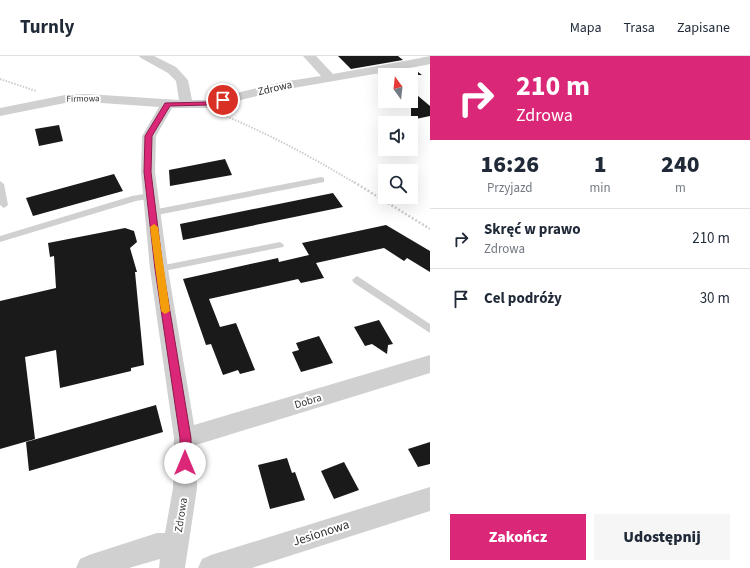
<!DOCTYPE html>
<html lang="pl">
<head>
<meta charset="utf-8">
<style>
	body { margin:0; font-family:"Source Sans 3",sans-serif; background:#f6f6f7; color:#1f2937; height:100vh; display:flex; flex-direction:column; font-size:15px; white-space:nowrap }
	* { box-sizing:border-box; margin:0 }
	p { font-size:13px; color:#747a83 }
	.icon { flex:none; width:22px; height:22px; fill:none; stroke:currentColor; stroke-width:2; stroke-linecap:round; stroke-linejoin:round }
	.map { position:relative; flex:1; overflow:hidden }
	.side { display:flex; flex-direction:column; background:#fff; width:320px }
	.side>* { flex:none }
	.banner { background:#db2777; color:#fff; overflow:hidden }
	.needle { width:26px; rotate:345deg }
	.tools { position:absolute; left:378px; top:12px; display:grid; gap:8px }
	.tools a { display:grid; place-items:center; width:40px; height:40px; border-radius:0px; background:#fff; box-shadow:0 4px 16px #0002; font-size:20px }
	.pin { position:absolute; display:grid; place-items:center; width:34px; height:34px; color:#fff; margin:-17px; border:2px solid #fff; border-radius:50%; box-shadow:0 1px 4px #0007 }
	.me { position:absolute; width:44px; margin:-22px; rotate:0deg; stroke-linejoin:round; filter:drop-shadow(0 0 3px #0008) }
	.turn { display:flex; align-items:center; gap:14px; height:84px; padding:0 20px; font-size:18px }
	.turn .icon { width:52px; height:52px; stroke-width:2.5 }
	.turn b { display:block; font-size:28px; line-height:34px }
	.eta { display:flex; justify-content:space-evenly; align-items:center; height:68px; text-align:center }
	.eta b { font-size:24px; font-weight:800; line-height:28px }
	.primary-button { display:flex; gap:8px; margin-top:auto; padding:8px 20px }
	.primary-button a { flex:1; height:46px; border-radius:0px; background:#db2777; color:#fff; font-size:16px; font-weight:800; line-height:46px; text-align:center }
	.primary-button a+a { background:#f6f6f7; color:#1f2937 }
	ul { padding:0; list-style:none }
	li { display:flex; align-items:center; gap:12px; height:60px; padding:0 20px; border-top:1px solid #e0e1e3 }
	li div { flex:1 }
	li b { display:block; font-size:15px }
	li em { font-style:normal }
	header { display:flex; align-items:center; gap:24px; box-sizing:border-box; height:56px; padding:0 20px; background:#fff; border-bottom:1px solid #e0e1e3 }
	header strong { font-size:19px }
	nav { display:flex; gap:22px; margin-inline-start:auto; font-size:14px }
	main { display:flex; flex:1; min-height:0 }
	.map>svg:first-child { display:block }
</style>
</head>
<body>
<header>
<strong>Turnly</strong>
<nav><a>Mapa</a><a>Trasa</a><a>Zapisane</a></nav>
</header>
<main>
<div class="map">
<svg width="430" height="512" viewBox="0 0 430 512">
	<rect width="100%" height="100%" fill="#fff"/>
	<path fill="#1a1a1a" d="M338,0H398L403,4L351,13Z
		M414,13L422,19H377Z
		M411,34L430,50V60L411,64Z
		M59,69L63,85L39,90L35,73Z
		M225,103L232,119L170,130L169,114Z
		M114,118L123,135L33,160L26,142Z
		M333,137L343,151L183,184L180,168Z
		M386,169L430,195V216L407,202L404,205L384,192L316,207L324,222L301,227L298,223L209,243L220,271L236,267L255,314L240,318L238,314L223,319L211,288L206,289L183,223L278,202L279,206L309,199L302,187Z
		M125,172L134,175L137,186L130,192L137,216H135L144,309L131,312V315L60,332L56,294L25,301L35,383L0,393V245L56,232L54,200L50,201L48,187Z
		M379,264L393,288L388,289L387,298L372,288L365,290L354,271Z
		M319,280L333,307L301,316L292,296L299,294L296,287Z
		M156,349L163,376L29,415L26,386Z
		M430,386V408L418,411L408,393Z
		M287,402L292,417L295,416L305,444L270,453L258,409Z
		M344,406L359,434L334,443L321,415Z"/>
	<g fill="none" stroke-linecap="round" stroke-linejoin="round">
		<path stroke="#cdcdcd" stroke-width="2" stroke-dasharray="1.5 1.5" stroke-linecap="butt" d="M0,23L36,35
			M221,58C269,78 310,100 355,127"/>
		<path stroke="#cdcdcd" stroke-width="2.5" stroke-dasharray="2 2" stroke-linecap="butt" d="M354,126L430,173"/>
		<path fill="#d0d0d0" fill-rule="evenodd" d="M321,121L324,122V126L152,160L148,157L152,154Z
			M0,125L4,128L8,149L4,152L0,149Z
			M150,137L153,138L154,140L153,142L136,145L0,186V180L132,140Z
			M280,186L284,189L283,191L159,216L154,213L159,210Z
			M357,220L430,268V277L354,227L352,224Z"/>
		<path fill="#d0d0d0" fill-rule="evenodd" d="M139,0H154L176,11L188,24L192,44H208L282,26L321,20L303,0H316L333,18L426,1L430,2V8L426,9L282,34L208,52H172L156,80L155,116L168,213L194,369L430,299V317L196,389L197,432L185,512H159L160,503L129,512H76L80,503L89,499L157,477H165L173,432L174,382L150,213L141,116L142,80L159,51L87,46L65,47L0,60V52L65,39L87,38L179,44L176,25L168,17L141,2Z
			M430,431V455L252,512H198L202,503L211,499Z"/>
		<path fill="#d0d0d0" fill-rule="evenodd" d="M430,0V8H421L419,5L421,2Z"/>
	</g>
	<path fill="#db2777" stroke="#8e194d" d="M223,42L226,44V45L208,49L170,50L152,80L151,116L163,213L191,382V407L189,411L185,412L181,411L180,407V382L155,213L144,116L145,80L165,47L208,46Z"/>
	<path fill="#f59e0b" d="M154,168L158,171L170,255L165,258L161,255L150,171Z"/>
	<g text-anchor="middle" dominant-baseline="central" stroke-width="4" stroke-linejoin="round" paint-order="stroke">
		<g font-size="9" fill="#333" stroke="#fff">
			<text transform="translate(83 43) rotate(-1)">Firmowa</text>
		</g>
		<g font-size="11" fill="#333" stroke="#fff">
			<text transform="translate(275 32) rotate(-13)">Zdrowa</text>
			<text transform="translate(308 345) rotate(-17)">Dobra</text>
			<text transform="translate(181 459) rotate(-81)">Zdrowa</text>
		</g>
		<g font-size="13" fill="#333" stroke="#fff">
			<text transform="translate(321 477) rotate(-18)">Jesionowa</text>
		</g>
	</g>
</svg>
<div class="tools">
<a><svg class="needle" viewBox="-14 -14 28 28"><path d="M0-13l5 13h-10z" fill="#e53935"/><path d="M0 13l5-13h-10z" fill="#747a83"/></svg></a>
<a><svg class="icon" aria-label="sound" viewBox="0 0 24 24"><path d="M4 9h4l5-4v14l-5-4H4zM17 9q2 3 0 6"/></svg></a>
<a><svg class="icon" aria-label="search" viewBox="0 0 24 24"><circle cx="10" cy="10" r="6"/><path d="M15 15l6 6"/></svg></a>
</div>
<div class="pin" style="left:223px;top:44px;background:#d93025"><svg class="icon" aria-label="arrive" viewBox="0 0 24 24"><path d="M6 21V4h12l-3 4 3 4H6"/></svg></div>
<svg class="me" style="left:185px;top:407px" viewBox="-20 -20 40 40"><circle r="19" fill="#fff"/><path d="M0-13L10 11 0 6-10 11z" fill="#db2777"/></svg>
</div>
<section class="side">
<div class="banner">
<div class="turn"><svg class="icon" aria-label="right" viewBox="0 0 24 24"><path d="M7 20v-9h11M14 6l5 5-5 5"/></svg><div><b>210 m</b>Zdrowa</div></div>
</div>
<div class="eta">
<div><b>16:26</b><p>Przyjazd</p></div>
<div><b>1</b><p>min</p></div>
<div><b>240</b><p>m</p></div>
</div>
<ul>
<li><svg class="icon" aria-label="right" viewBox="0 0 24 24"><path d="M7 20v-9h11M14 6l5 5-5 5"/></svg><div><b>Skręć w prawo</b><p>Zdrowa</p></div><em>210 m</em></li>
<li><svg class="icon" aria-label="arrive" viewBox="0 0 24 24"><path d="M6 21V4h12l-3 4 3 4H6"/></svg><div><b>Cel podróży</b></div><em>30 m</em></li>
</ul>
<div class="primary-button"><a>Zakończ</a><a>Udostępnij</a></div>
</section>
</main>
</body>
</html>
